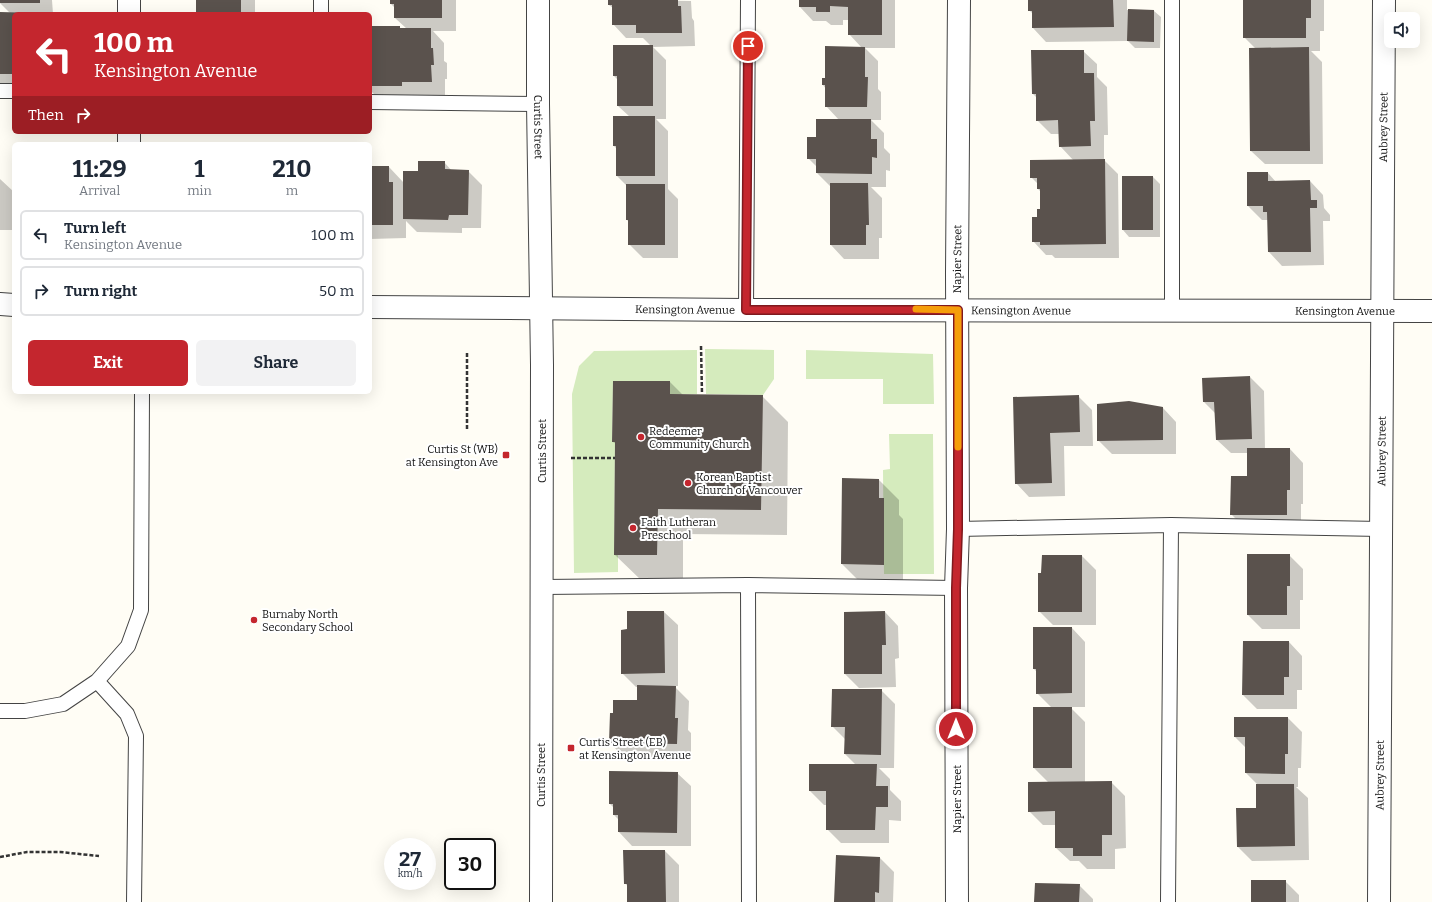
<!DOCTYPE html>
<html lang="en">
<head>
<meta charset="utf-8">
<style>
	body { margin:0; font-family:Bitter,serif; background:#f2f2f3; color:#1f2937; height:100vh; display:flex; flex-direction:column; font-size:15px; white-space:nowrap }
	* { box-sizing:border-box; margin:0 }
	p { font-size:13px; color:#747a83 }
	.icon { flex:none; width:22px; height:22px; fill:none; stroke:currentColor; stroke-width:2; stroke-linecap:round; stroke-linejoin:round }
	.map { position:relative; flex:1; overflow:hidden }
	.panel { position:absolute; left:12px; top:142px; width:360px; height:252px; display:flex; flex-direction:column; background:#fff; border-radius:6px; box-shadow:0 4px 16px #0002 }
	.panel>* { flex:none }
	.hud { position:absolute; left:12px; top:12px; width:360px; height:122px; border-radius:6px; box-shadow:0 4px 16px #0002; background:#c4262e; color:#fff; overflow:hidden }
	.controls { position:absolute; left:1384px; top:12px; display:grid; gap:8px }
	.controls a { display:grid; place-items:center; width:36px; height:36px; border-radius:6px; background:#fff; box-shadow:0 4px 16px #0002; font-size:20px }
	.speed { position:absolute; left:384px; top:838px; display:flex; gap:8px; font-size:20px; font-weight:700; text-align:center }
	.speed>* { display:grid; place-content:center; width:52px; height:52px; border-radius:50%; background:#fff; box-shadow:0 4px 16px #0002; line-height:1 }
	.speed small { font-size:10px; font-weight:400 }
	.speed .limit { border:2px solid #111; border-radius:6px; background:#fff; color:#111 }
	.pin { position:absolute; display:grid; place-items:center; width:34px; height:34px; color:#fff; margin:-17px; border:2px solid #fff; border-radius:50%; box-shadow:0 1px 4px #0007 }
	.me { position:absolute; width:44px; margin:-22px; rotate:0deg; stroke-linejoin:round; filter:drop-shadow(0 0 3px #0008) }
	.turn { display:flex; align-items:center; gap:14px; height:84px; padding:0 16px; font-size:18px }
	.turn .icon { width:52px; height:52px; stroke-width:2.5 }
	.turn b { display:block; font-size:28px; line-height:34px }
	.then { display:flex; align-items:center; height:38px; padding:0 16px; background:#0003; gap:8px; font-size:15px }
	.eta { display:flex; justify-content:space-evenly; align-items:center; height:68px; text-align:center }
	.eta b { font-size:24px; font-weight:700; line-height:28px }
	.primary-button { display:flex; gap:8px; margin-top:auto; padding:8px 16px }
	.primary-button a { flex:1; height:46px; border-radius:6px; background:#c4262e; color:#fff; font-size:16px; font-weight:700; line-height:46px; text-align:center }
	.primary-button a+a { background:#f2f2f3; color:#1f2937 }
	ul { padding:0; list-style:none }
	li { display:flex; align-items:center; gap:12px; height:50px; margin:0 8px 6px; padding:0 8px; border:2px solid #e0e1e3; border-radius:6px }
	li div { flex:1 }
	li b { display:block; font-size:15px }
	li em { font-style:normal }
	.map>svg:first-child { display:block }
</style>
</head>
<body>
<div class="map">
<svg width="1432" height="902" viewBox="0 0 1432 902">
	<rect width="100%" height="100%" fill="#fffdf5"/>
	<path fill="#d5ebbd" d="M705,349L774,350V379L763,395L706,394Z
		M697,350V394H670V381H613L612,442H615L614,555H618V572L574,573L572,394L579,366L594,351Z
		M806,350L933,354L934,404H883V379H806Z
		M889,434H933L934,574H884L883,470L890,469Z"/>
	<path fill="#0003" d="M0,0H52L53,14H14V88H0V13H10L0,3Z
		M197,0H255V14H197Z
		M391,0H456V31H433L444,43V61L447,63V79H445V95H415V99H379L370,90V27H399L402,29H407L395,18V8L391,4Z
		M609,0L691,1L692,18L694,21L695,46L653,47L666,60V119H656L668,131V189L678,199V258H643L629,244V222L627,220V186L617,176V149L614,146L630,117L618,106V80L614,76L651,46L643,38H626L613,24V8L609,5Z
		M800,0H895V48H865L878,61V89L881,92V120H871L884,133V148L890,154V171L886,170V187H871L882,198V238H879V259H844L831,245V187L817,173V167L808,158L817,138L839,120L826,106V89L823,85V79H826L862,48L849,34V20H843V25H831L826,21H813L800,7Z
		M1029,0H1127V10L1154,11L1161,17L1160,48H1135L1128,41L1046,42L1033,28V14L1029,10Z
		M1244,0H1324V31H1320V51H1311L1322,62L1323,164H1265L1251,151L1256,49L1244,37Z
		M1083,51L1097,64V77L1107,87L1108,135H1104V160L1118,174L1119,258H1055L1052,255H1046L1033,241L1038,218L1041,210V192L1038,189V184L1031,177L1074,161L1060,146L1059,134H1051L1037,120V98L1033,94Z
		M444,162L452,171H468L482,185L481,228H462V233L417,232L406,221V238L370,239V167H389L404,183L419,172Z
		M1268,173L1276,182L1310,181L1323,195L1324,208L1330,215V221H1323L1324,265L1282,266L1269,252L1268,220H1262L1248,206Z
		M1153,177L1160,184V237H1129L1123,230Z
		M0,179L14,192V230H0Z
		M1250,377L1264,391L1265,449H1290L1303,463V504H1301V528H1245L1231,514L1248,477V453H1231L1217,440L1216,414L1204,402Z
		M670,382L683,395L762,396L788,422L787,535L683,534V581L641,580L615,555L616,444L613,442Z
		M1078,396L1092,410L1093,446H1064L1065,496L1029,497L1016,483L1014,398Z
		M1163,408L1176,422V454H1112L1098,440Z
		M843,479L879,480L899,500V515L903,519V585L862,584L842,564Z
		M1248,555H1289L1303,569V600H1300V629H1262L1248,615Z
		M1082,556L1096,570V625H1053L1039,611Z
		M664,612L678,625V686H674L689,701L688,730L691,733V758L624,757L610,743L611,714H614L638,701V687H636L622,673L628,630Z
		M885,612L898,626L899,658L895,659L896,687L859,688L845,674Z
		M1072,628L1085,642V707H1070L1085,722V783L1111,782L1125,796L1126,848L1115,849V869H1087L1079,861H1070L1056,848V825H1043L1029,811L1049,783L1034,768L1052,708L1037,693V672L1034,669Z
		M1244,642H1289L1302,656V690H1297V709H1257L1243,695Z
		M881,690L895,704L894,768H879L890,779V790L901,801V821L889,820V843H841L827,829V805H824L810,791L856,765L845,754L846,740L832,726Z
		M1288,718L1302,732L1301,768H1298V787H1296L1308,798L1309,860L1252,861L1238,847L1258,809L1257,784L1246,773V748L1235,737Z
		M610,772L677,773L691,786V846H632L619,832V820L614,815V808L610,804Z
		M665,851L679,865V902H628V887L625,883Z
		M880,858L894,872L893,902H835Z
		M1285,881L1299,895V902H1252Z
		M1079,885L1093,899V902H1035Z"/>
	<path fill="#5a524d" d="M0,0H40V3H0Z
		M196,0H241V14H196Z
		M390,0H442V18H394V4H390Z
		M608,0H678V6H681L682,33H636V25H612V5H608Z
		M799,0H882V35H848V7L830,6V12H816V7H799Z
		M1028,0H1113L1114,27L1032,28V11H1028Z
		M1243,0H1311V18H1306V38H1243Z
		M1128,9L1154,10V42L1127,41Z
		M0,12L37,13V14H14V74H0Z
		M370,26H400V28H431V48H433L434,65H431L432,82H402V86H370Z
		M613,45H653V106H617V76H613Z
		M825,46L865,47V77H868L867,107H825V85H822V78H825Z
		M1309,47L1310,151H1250L1249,48Z
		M1031,50H1084V73H1094L1095,121H1090L1091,146L1059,147L1058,120L1036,121V94H1032Z
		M613,116H655V176H616V146H613Z
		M816,119H871V139H877V158L872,157V174L816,173V159H807V137H816Z
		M1105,159L1106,244L1040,245V242H1032V217H1037V209H1040V189H1037V178H1030V160Z
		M418,161H445V169L469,170L468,215H449L448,220L403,219V171H418Z
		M370,166H389V182H393V225H370Z
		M1247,172H1268V181L1310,180L1311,200H1317V208H1310L1311,252H1268L1267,212H1263V206H1247Z
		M1122,176H1153V230H1122Z
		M830,183H868L869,225H866V245H830Z
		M626,184H665V245H628V220H626Z
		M1250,376L1252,439L1216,440L1214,402H1203L1202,378Z
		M613,381H670V394L763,395L761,510L658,509L657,555H614L615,442H612Z
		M1079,395L1080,432L1050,433L1052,483L1015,484L1013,397Z
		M1129,401L1163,407V440L1097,441V404Z
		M1247,448H1290V490H1287V515H1230L1231,476H1247Z
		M842,478L879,479V498H884V565L841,564Z
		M1247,554H1290V586H1287V615H1247Z
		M1042,555H1082V612H1038V573H1041Z
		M627,611H664L665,673L621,674V630L627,629Z
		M885,611L886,645H882V674H844V612Z
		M1033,627H1072V693L1036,694V669H1033Z
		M1243,641H1289V677H1284V695H1242Z
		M637,685L676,686L675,718H678L677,744L609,743L610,713H613V700H637Z
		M832,689H882L881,755L844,754L845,727H831Z
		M1033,707H1072V768H1033Z
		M1234,717H1288V754H1285V774L1245,773V737H1234Z
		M809,764H877L876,786H888V807H876L875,830H826V791H809Z
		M609,771L678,772L677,833L618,832V815H613V804H609Z
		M1112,781V835H1102V856H1073V848H1055V811L1028,812V782Z
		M1256,784H1294L1295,846L1237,847L1236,808H1256Z
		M623,850H665L666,902H627V884H624Z
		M836,855L880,857L879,893L875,892V902H834Z
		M1251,880H1286V902H1251Z
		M1035,883L1080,884L1079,902H1034Z"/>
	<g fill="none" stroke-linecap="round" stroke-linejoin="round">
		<g stroke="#444" stroke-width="16">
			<path id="service" d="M1172,0V310
				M321,14V0
				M0,91H14
				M370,102L538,104
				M746,310L748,0
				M958,529L1171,525L1381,529
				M748,585L749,902
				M542,587L748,585L956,588
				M97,681L127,714L136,736L134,902
				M0,711H25L63,704L97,681L128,646L141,610L142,392
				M1168,902L1171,525"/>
		</g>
		<g stroke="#444" stroke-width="24">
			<g id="minor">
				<path d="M129,14V0"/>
				<path d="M129,144V132"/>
				<path id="s1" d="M957,902L956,588L958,529L957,274L959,0"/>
				<path id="s2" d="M1379,902L1384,0"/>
			</g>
		</g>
		<g stroke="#444" stroke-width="24">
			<g id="tertiary">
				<path id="s3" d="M538,0V104L542,365L541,902"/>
				<path d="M0,304L14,305"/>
				<path id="s4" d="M370,307L746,310L1432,311"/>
			</g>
		</g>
		<path stroke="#333" stroke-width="2.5" stroke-dasharray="4 2" stroke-linecap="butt" d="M701,346L702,394
			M467,429V352
			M571,458H615
			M0,857L27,852H60L99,856"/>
		<use href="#service" stroke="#fff" stroke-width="14"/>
		<use href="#minor" stroke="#fff" stroke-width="22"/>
		<use href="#tertiary" stroke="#fff" stroke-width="22"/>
	</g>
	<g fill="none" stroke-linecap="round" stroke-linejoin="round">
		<g stroke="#7f191e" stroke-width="10">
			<path id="route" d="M748,46L746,310H958V529L956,588V729"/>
		</g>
		<use href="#route" stroke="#c4262e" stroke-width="7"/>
		<path stroke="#f59e0b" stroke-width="7" d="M916,309L958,310V447"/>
	</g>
	<g fill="#c4262e" stroke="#fff" stroke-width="1.5">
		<circle cx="641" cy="437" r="4"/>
		<rect x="502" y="451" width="8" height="8" rx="2"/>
		<circle cx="688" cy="483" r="4"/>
		<circle cx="633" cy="528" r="4"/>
		<circle cx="254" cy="620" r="4"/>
		<rect x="567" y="744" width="8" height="8" rx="2"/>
	</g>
	<g text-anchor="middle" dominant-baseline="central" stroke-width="4" stroke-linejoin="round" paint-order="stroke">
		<g font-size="11" fill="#111" stroke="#fff">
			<text stroke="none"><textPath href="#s3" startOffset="127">Curtis Street</textPath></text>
			<text stroke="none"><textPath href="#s2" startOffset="775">Aubrey Street</textPath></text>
			<text stroke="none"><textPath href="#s1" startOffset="643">Napier Street</textPath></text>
			<text stroke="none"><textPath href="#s4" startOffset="315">Kensington Avenue</textPath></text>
			<text stroke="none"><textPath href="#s4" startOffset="651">Kensington Avenue</textPath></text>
			<text stroke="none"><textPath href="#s4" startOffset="975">Kensington Avenue</textPath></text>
			<text transform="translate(542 451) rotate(-90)">Curtis Street</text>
			<text stroke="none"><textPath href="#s2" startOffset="451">Aubrey Street</textPath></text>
			<text transform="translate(541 775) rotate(-90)">Curtis Street</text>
			<text stroke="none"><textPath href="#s2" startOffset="127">Aubrey Street</textPath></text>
			<text transform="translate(957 799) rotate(-90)">Napier Street</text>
		</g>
		<g font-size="11" fill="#111" stroke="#fff" text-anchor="start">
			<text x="649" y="431">Redeemer<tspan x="649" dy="13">Community Church</tspan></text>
			<text x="498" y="449" text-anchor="end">Curtis St (WB)<tspan x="498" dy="13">at Kensington Ave</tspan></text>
			<text x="696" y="477">Korean Baptist<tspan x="696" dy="13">Church of Vancouver</tspan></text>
			<text x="641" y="522">Faith Lutheran<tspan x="641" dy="13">Preschool</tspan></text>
			<text x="262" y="614">Burnaby North<tspan x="262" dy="13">Secondary School</tspan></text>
			<text x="579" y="742">Curtis Street (EB)<tspan x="579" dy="13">at Kensington Avenue</tspan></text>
		</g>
	</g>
</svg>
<div class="controls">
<a><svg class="icon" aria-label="sound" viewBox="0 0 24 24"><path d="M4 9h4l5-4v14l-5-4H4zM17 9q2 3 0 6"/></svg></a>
</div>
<div class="speed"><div>27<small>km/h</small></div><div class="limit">30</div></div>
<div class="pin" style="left:748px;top:46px;background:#d93025"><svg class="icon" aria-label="arrive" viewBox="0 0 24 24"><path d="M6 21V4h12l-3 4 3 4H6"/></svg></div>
<svg class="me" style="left:956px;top:729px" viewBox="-20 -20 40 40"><circle r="17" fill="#c4262e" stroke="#fff" stroke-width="3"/><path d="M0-11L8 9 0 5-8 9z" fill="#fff"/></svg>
<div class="hud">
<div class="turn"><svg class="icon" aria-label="left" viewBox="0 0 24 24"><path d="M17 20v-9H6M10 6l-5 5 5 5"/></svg><div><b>100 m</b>Kensington Avenue</div></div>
<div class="then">Then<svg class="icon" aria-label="right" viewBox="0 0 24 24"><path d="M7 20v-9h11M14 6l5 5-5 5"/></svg></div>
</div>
<section class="panel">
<div class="eta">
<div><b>11:29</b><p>Arrival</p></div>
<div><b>1</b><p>min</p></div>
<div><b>210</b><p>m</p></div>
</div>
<ul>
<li><svg class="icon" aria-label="left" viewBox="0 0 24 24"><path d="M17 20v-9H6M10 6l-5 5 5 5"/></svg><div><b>Turn left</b><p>Kensington Avenue</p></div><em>100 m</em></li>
<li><svg class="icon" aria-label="right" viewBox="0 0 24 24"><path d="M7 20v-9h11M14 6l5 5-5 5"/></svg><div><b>Turn right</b></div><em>50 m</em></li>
</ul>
<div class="primary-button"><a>Exit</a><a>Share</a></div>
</section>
</div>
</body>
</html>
